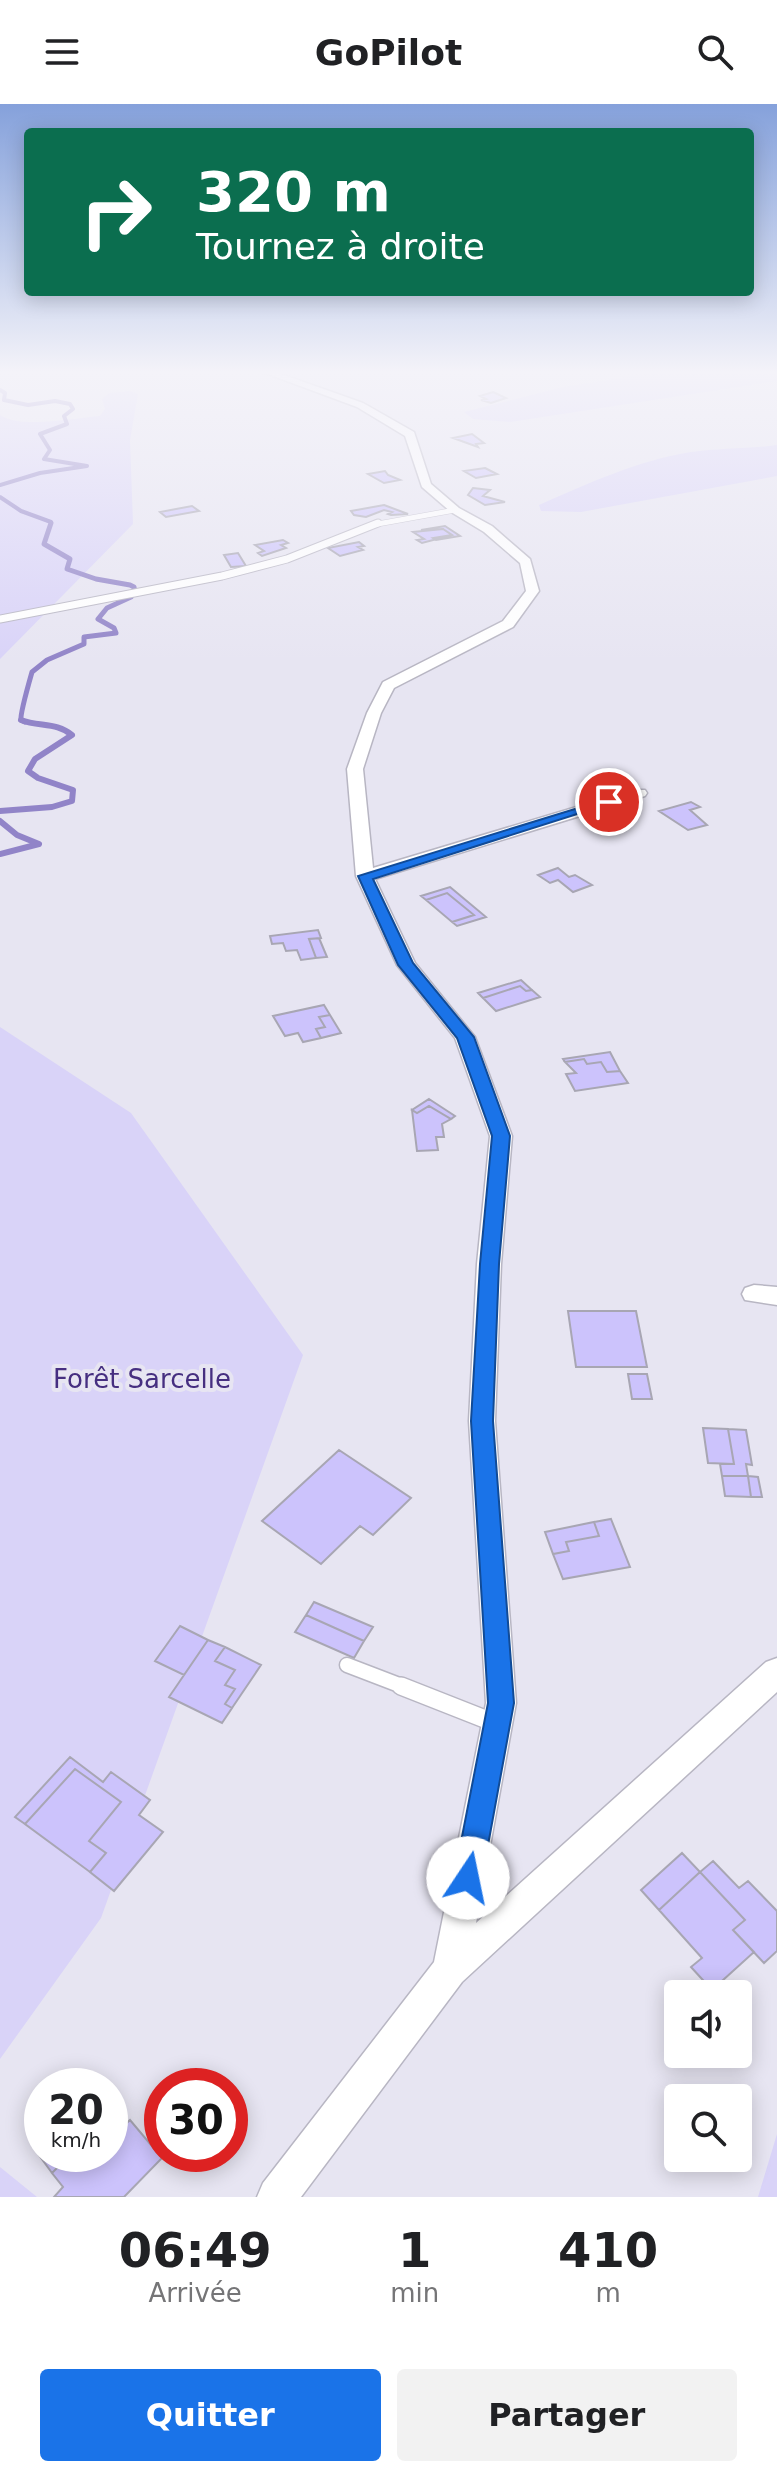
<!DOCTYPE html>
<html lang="fr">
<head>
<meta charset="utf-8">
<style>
	body { margin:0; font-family:"DejaVu Sans",sans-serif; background:#f2f2f2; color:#202124; height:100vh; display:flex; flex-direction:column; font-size:30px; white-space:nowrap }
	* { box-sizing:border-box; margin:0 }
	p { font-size:26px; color:#757577 }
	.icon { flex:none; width:44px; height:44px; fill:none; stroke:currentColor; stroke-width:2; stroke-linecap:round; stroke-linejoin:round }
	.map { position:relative; height:2093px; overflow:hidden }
	.details { display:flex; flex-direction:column; background:#fff; flex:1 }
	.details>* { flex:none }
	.top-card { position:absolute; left:24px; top:24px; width:730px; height:168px; border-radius:8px; box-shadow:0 4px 20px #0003; background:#0b6e4f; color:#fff; overflow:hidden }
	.fabs { position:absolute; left:664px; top:1876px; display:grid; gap:16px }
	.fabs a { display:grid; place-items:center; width:88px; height:88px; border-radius:8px; background:#fff; box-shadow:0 4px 20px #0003; font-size:40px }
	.speed { position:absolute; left:24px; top:1964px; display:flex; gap:16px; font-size:40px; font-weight:700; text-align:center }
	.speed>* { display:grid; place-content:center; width:104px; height:104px; border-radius:50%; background:#fff; box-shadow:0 4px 20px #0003; line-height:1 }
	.speed small { font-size:20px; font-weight:400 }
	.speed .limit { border:12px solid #d22; background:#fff; color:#111 }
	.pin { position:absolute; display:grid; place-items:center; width:68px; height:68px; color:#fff; margin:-34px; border:4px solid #fff; border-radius:50%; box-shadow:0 2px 8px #0007 }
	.me { position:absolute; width:88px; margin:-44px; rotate:11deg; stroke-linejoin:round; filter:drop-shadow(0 0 6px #0008) }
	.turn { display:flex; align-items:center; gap:28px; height:168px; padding:0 40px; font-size:36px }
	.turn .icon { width:104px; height:104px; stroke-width:2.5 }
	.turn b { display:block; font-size:56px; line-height:68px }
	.eta { display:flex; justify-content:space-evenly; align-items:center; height:136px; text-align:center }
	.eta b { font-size:48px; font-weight:600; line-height:56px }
	.cta { display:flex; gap:16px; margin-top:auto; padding:16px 40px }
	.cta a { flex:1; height:92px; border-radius:8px; background:#1a73e8; color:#fff; font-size:32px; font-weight:600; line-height:92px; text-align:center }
	.cta a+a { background:#f2f2f2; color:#202124 }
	header { display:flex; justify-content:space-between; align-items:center; height:104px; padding:0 40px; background:#fff; font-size:36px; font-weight:600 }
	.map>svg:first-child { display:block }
</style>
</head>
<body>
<header><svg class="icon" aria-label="menu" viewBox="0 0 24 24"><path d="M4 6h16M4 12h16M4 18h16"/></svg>GoPilot<svg class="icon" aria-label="search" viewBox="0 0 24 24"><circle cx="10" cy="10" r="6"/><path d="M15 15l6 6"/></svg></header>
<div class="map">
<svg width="777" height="2093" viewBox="0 0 777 2093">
	<rect width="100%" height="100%" fill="#e7e5f2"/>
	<path fill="#d9d3f8" d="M672,266H777V277L510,318L473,315L464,308L563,283Z
		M130,287L138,290L130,336L133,420L0,555V311C19,325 76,314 100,312L105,305L102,295L109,289Z
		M777,341V372L581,408L541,407L539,401C587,380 639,356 691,348C719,344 748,345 777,341Z
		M0,923L131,1009L303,1251L101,1814L0,1955Z
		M777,2030V2093H758Z
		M0,2063L37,2093H0Z"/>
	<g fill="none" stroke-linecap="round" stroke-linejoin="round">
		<path stroke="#9184c8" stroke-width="4" d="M0,286L5,289L4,296L28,301L55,297L70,300L73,305L64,312L67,320L40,330L50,346L44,355L87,362L40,369L0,381
			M0,393L21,407L51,418L50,421"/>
		<path stroke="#9184c8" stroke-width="5" d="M51,419L44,440L70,455L67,465L96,475L130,481L134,483L135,489
			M25,618L21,616C20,610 30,575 32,568L47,556L84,540V533L116,529L114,524L98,515L107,504L131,493"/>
		<path stroke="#9184c8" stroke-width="6" d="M0,707L52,703L72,697L73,686L38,674L28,667L35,655L72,631C57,618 39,623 21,616
			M0,717L17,731L39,740L0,750"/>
	</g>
	<path fill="#ccc3fc" stroke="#a8a6b3" stroke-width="2" d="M493,288L506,294L491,299L481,296L486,295L480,292Z
		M472,330L484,339L476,340L478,343L453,334Z
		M485,364L497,370L476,374L464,367Z
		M385,367L388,371L400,376L384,379L368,370Z
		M473,384L490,386L483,392L505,398L485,401L468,391Z
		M384,401L408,410L391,411L388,410L392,408L384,406L366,413L354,411L351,407Z
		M192,402L199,407L166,413L160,408Z
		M445,422L460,432L436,436L433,434L452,431L443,425L421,426Z
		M443,425L452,431L422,439L417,436L424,435L413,428Z
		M283,436L288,439L281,441L286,444L262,452L258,449L264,447L255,441Z
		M359,438L364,442L358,443L363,446L340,452L328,444Z
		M238,449L246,462L231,463L224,451Z
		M691,698L700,703L690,706L707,721L688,726L659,707Z
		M558,764L569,773L575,771L592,781L573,788L558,776L550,779L538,771Z
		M450,783L486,813L457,822L452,818L474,811L447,789L426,796L421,792Z
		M447,789L474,811L452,818L426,796Z
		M318,826L321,834L309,835L316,854L301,856L297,846L286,847L283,839L272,840L270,832Z
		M319,834L327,853L316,854L309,835Z
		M521,876L532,886L526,887L520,882L483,894L478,889Z
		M520,882L526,887L532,886L540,893L496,907L483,894Z
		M324,901L330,911L319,913L325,923L316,925L321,934L303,938L298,929L285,932L273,912Z
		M330,911L341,929L321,934L316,925L325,923L319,913Z
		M610,948L620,967L607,968L601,958L587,960L584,955L565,958L563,955Z
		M584,955L587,960L601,958L607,968L620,967L628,979L575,987L566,970L576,969L565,958Z
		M429,995L455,1012L451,1015L429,1002L417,1009L412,1006Z
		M429,1002L451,1015L442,1020L444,1033H436L438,1046L417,1047L412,1006L417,1009Z
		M568,1207H636L647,1263H576Z
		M628,1270H647L652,1295H632Z
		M703,1324L728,1325L734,1360L708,1359Z
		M728,1325L746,1326L752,1361L746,1360L748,1372H722L720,1360H734Z
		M339,1346L411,1394L373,1431L360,1422L321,1460L262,1417Z
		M722,1372H748L751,1393L725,1392Z
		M748,1372L758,1373L762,1393H751Z
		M611,1415L630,1463L563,1475L553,1450L569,1447L566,1438L599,1432L594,1418Z
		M594,1418L599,1432L566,1438L569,1447L553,1450L545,1428Z
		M314,1498L373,1523L364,1537L306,1511Z
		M306,1511L364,1537L354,1554L295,1528Z
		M180,1522L208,1536L184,1571L155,1557Z
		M208,1536L225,1543L215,1557L235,1566L225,1581L235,1585L225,1600L232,1604L222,1619L169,1593Z
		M225,1543L261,1561L232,1604L225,1600L235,1585L225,1581L235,1566L215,1557Z
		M70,1653L103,1678L111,1668L150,1696L139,1711L163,1728L114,1787L90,1768L106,1749L89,1737L121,1698L75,1665L25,1720L15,1713Z
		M75,1665L121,1698L89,1737L106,1749L90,1768L25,1720Z
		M682,1749L700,1768L659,1806L641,1786Z
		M713,1757L739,1784L748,1777L777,1807V1847L764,1859L733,1826L745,1816L700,1768Z
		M700,1768L745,1816L733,1826L754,1848L712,1886L691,1863L702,1854L659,1806Z
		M111,2010L121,2024L130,2016L162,2054L124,2093H54L63,2083L52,2069L71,2050H110Z
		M42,2048V2050H71L52,2069L39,2051Z"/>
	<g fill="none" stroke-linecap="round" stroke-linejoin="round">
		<g stroke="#b8b6c3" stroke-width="6">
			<path id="lane-far3" d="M372,421L455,406"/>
		</g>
		<g stroke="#b8b6c3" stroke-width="9">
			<path id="lane-far2" d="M0,515L222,472L287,455L378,419"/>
		</g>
		<g stroke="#b8b6c3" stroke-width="17">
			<path id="lane-far1" d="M347,1561L407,1584"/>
		</g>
		<g stroke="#b8b6c3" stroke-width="20">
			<path id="lane" d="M401,1582L495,1619"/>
		</g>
		<g stroke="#b8b6c3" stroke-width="3">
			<path id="street" d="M257,266H270L363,299L414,328L431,380L459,404L492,422L530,455L539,487L513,523L394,584L381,609L363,665L373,764L633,686H645L647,689L645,692L375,775L415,859L475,933L512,1032L501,1160L495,1317L516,1599L476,1819L766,1558L777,1554V1588L462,1878L301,2093H257L263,2079L434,1858L486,1599L469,1317L477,1160L490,1032L455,934L397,861L356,772L347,665L367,609L383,578L503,517L526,487L520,459L484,428L451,408L422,383L405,332L357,303Z
				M754,1181L777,1183V1201L745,1196L742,1190L745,1184Z"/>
		</g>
		<use href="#lane-far3" stroke="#fff" stroke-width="5"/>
		<use href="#lane-far2" stroke="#fff" stroke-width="7"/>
		<use href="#lane-far1" stroke="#fff" stroke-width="14"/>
		<use href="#lane" stroke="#fff" stroke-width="17"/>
		<use href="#street" fill="#fff" fill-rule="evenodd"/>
	</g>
	<linearGradient id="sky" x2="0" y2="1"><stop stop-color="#85a1db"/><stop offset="0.48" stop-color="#f4f3f9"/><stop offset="1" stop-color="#f4f3f9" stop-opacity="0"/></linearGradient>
	<rect width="777" height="559" fill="url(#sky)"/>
	<path fill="#1a73e8" stroke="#114b97" stroke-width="2" d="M604,696L615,698L373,775L413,859L474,933L510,1032L499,1160L493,1317L514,1599L482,1774L477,1784L468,1788L458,1784L454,1774L488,1599L471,1317L480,1160L492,1032L457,934L398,861L358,772Z"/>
	<g text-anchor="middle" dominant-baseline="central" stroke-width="8" stroke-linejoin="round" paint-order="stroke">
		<g font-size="26" fill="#462f80" stroke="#e7e5f2">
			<text x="142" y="1275">Forêt Sarcelle</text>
		</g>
	</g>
</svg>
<div class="fabs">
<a><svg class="icon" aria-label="sound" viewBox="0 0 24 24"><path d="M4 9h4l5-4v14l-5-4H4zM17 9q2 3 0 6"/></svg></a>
<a><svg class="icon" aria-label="search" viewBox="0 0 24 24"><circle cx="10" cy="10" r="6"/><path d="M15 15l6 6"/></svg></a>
</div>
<div class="speed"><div>20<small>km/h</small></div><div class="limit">30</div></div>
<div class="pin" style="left:609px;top:698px;background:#d93025"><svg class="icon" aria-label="arrive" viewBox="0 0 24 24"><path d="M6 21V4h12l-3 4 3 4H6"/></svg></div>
<svg class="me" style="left:468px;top:1774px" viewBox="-20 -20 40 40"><circle r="19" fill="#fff"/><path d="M0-13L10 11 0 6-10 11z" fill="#1a73e8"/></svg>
<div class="top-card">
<div class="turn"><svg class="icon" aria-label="right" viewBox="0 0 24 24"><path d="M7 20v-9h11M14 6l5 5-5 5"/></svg><div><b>320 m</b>Tournez à droite</div></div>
</div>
</div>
<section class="details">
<div class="eta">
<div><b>06:49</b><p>Arrivée</p></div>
<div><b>1</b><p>min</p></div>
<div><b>410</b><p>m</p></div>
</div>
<div class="cta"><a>Quitter</a><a>Partager</a></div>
</section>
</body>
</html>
